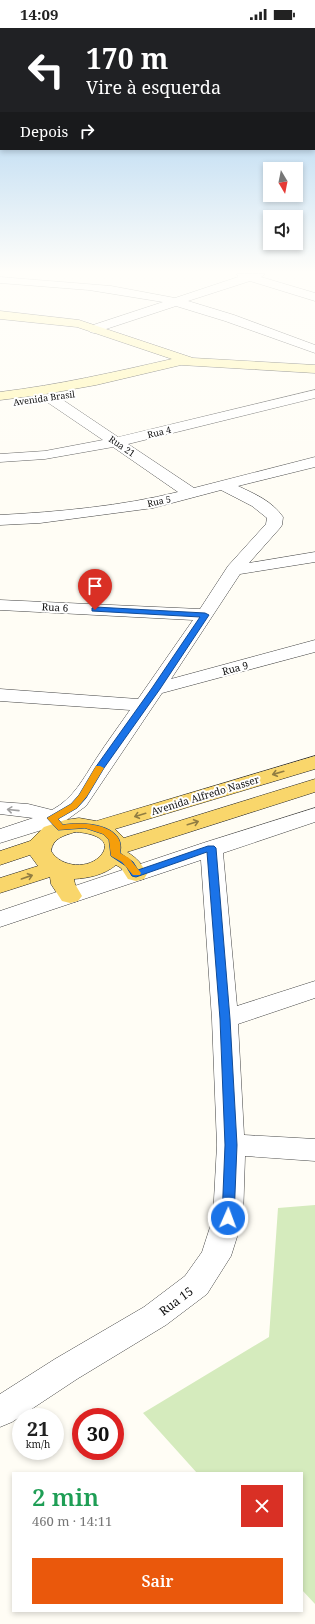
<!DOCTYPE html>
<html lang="pt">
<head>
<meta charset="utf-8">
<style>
	body { margin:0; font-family:"Noto Serif",serif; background:#f2f2f2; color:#222; height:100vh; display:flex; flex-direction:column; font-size:15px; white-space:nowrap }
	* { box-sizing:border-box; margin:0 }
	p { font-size:13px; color:#767676 }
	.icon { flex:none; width:22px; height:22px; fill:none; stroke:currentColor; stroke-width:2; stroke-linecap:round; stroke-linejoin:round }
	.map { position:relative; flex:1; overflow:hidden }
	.details { position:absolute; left:12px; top:1444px; width:291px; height:140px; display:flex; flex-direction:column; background:#fff; border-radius:0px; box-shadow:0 2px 6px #0003 }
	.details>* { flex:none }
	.hud { position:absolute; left:0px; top:0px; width:315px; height:122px; box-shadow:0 2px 6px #0003; background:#202124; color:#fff; overflow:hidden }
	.needle { width:26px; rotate:170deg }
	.controls { position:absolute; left:263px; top:134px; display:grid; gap:8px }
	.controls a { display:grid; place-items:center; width:40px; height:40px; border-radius:0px; background:#fff; box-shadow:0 2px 6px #0003; font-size:20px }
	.speed { position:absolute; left:12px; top:1380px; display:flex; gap:8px; font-size:20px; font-weight:700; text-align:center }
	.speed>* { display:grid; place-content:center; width:52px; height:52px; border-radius:50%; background:#fff; box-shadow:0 2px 6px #0003; line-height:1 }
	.speed small { font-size:10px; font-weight:400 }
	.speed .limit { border:6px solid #d22; background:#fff; color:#111 }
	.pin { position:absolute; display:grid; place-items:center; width:34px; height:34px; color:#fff; margin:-41px -17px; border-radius:50% 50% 50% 0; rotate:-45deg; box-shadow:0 0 4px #0007 }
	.pin .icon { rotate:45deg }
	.me { position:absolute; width:44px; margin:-22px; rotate:2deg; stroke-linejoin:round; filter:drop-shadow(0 0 3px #0008) }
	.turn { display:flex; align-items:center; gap:14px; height:84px; padding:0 20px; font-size:18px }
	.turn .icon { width:52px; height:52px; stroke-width:2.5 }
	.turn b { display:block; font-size:28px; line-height:34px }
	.then { display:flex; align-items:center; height:38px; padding:0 20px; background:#0003; gap:8px; font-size:15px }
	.round { display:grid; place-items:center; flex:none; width:42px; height:42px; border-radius:0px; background:#f2f2f2 }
	.summary { display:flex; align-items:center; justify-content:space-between; height:68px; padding:0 20px }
	h1 { font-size:24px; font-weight:600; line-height:30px; color:#1e9e55 }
	.primary-button { display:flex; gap:8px; margin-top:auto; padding:8px 20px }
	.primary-button a { flex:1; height:46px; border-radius:0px; background:#ea580c; color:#fff; font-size:16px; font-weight:600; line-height:46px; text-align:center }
	.status { display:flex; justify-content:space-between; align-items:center; height:28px; padding:0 20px; background:#fff; direction:ltr }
	.status svg { height:11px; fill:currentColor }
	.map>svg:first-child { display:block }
</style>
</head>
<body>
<div class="status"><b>14:09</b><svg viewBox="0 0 49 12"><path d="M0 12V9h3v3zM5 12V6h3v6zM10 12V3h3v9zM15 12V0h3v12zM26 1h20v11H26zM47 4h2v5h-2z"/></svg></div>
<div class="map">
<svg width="315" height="1596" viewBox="0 0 315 1596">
	<rect width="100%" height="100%" fill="#fffdf5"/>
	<path fill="#d5ebbd" d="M315,1177V1576L302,1562V1445H197L143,1385L269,1309L278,1180Z"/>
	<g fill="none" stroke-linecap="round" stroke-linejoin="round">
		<g stroke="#444" stroke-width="1">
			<path id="street" d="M237,246H265L261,249L315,265V273L250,253L188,273L234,287L315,317V325L225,293L176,278L94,305L90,304L88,301L90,298L163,274L89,262L0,255V249L111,258L175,270L238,249Z
				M315,362V370L128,416L194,460L315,429V439L238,458C255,466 272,473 283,489L282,497L280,500L249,535L315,524V534L240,546L171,651L315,612V624L162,665L86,778L61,796L0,815V801L33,790L0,786V774L28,776L52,782C74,770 83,751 96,731C107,714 119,698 130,682L0,673V661L138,671L193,592L0,582V572L200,581L228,538L266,496L267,490L252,478L221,462L153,480L40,495L0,497V487C58,484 122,478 178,464L113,419L45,431L0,434V426L45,423L103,412L47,374L45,371L47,368L52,367L57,368L118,409Z
				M315,780V794L223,825L237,978L315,953V970L238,996L244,1107L315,1111V1133L245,1128L243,1190L231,1228L207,1266L166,1297L77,1351L12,1394L0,1399V1366L55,1331L144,1279L185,1248L202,1224L213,1190L217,1117L212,991L201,832L0,899V883L203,815Z"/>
		</g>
		<g stroke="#333" stroke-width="1">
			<path id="secondary" d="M0,283L79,292L193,330L315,337V345L181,337L96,357L40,367L0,372V364C58,357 115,344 172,331L77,299L0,291Z"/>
		</g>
		<g stroke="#222" stroke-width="1">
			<path id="primary" d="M315,728V741L115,801L124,810L315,751V764L127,824C138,831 141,835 147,846L144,851L136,853L128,851L121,840L116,837C104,847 89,850 74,851L75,856L82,868L78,873L70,875L62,873L51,856L50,849L0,865V850L38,838L30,827L0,837V823L30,813L44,799L65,792L79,790L96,793ZM75,804C85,804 114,809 102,826C90,842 61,840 51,823C53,810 63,808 75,804Z"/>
		</g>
		<use href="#street" fill="#fff" fill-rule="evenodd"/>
		<use href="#secondary" fill="#fff6b0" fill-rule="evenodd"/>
		<use href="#primary" fill="#f9d66b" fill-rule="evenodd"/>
	</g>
	<defs><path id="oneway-shaft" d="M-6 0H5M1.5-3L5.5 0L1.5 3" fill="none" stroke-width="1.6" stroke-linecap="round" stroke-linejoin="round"/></defs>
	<g stroke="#917d42">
		<use href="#oneway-shaft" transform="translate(278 745) rotate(164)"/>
		<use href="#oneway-shaft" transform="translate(140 787) rotate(163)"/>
		<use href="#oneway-shaft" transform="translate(193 795) rotate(-17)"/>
		<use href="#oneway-shaft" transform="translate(27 849) rotate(-19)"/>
	</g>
	<use stroke="#a0a0a0" href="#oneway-shaft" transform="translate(13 782) rotate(-174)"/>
	<linearGradient id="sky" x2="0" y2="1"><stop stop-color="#95c6ee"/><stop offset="0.52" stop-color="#fffefa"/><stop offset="1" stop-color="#fffefa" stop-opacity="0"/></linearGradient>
	<rect width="315" height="469" fill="url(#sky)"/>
	<path fill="#1a73e8" stroke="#114b97" d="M95,579L205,585L209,587L160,661L104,740L86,770L77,780L58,791L63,797C82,793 127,796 120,825L133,834L138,842L208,818H214L216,820L230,991L237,1117L234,1190L233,1194L228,1195L224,1194L222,1190L225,1117L220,991L207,824L136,849L132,848L126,838L111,828L109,812L103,806L85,800L58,802L47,790L71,776L79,767L95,740L152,660L200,589L92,583V580Z"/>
	<path fill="#f59e0b" d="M96,738H100L104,740L87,768L77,780L58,791L63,797C81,793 127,796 120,825L129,830L141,845L140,847H133L122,834L111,828L109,812L103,806L85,800L58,802L47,790L71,776L79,767Z"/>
	<g text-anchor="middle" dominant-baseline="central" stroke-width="4" stroke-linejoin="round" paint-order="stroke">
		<g font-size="9" fill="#111" stroke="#fff">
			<text transform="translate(44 370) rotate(-8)">Avenida Brasil</text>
			<text transform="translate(159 404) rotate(-14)">Rua 4</text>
			<text transform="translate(122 418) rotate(34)">Rua 21</text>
			<text transform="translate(159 473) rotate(-12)">Rua 5</text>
		</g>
		<g font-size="10" fill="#111" stroke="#fff">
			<text transform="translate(55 579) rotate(3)">Rua 6</text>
			<text transform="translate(235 640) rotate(-15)">Rua 9</text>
			<text transform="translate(205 767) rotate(-17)">Avenida Alfredo Nasser</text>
		</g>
		<g font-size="12" fill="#111" stroke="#fff">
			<text transform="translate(176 1273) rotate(-37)">Rua 15</text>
		</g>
	</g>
</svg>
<div class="controls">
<a><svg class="needle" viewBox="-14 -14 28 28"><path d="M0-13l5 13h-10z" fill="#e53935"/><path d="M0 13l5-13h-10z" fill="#767676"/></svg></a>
<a><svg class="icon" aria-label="sound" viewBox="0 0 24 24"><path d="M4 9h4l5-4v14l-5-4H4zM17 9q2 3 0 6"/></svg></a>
</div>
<div class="speed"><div>21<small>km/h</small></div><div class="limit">30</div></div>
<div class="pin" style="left:95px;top:582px;background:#d93025"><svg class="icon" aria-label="arrive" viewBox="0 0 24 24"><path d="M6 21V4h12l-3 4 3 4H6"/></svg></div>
<svg class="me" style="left:228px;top:1190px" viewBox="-20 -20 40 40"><circle r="17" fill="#1a73e8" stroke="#fff" stroke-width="3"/><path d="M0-11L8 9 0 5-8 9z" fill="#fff"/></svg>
<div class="hud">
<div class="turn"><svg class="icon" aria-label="left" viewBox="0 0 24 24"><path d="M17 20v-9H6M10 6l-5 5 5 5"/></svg><div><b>170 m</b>Vire à esquerda</div></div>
<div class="then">Depois<svg class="icon" aria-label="right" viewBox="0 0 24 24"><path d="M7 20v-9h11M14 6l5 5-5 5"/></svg></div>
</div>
<section class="details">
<div class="summary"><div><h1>2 min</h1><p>460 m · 14:11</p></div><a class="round" style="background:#d93025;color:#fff"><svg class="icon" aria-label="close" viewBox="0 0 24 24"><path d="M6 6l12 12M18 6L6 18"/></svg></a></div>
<div class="primary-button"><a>Sair</a></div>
</section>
</div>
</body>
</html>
